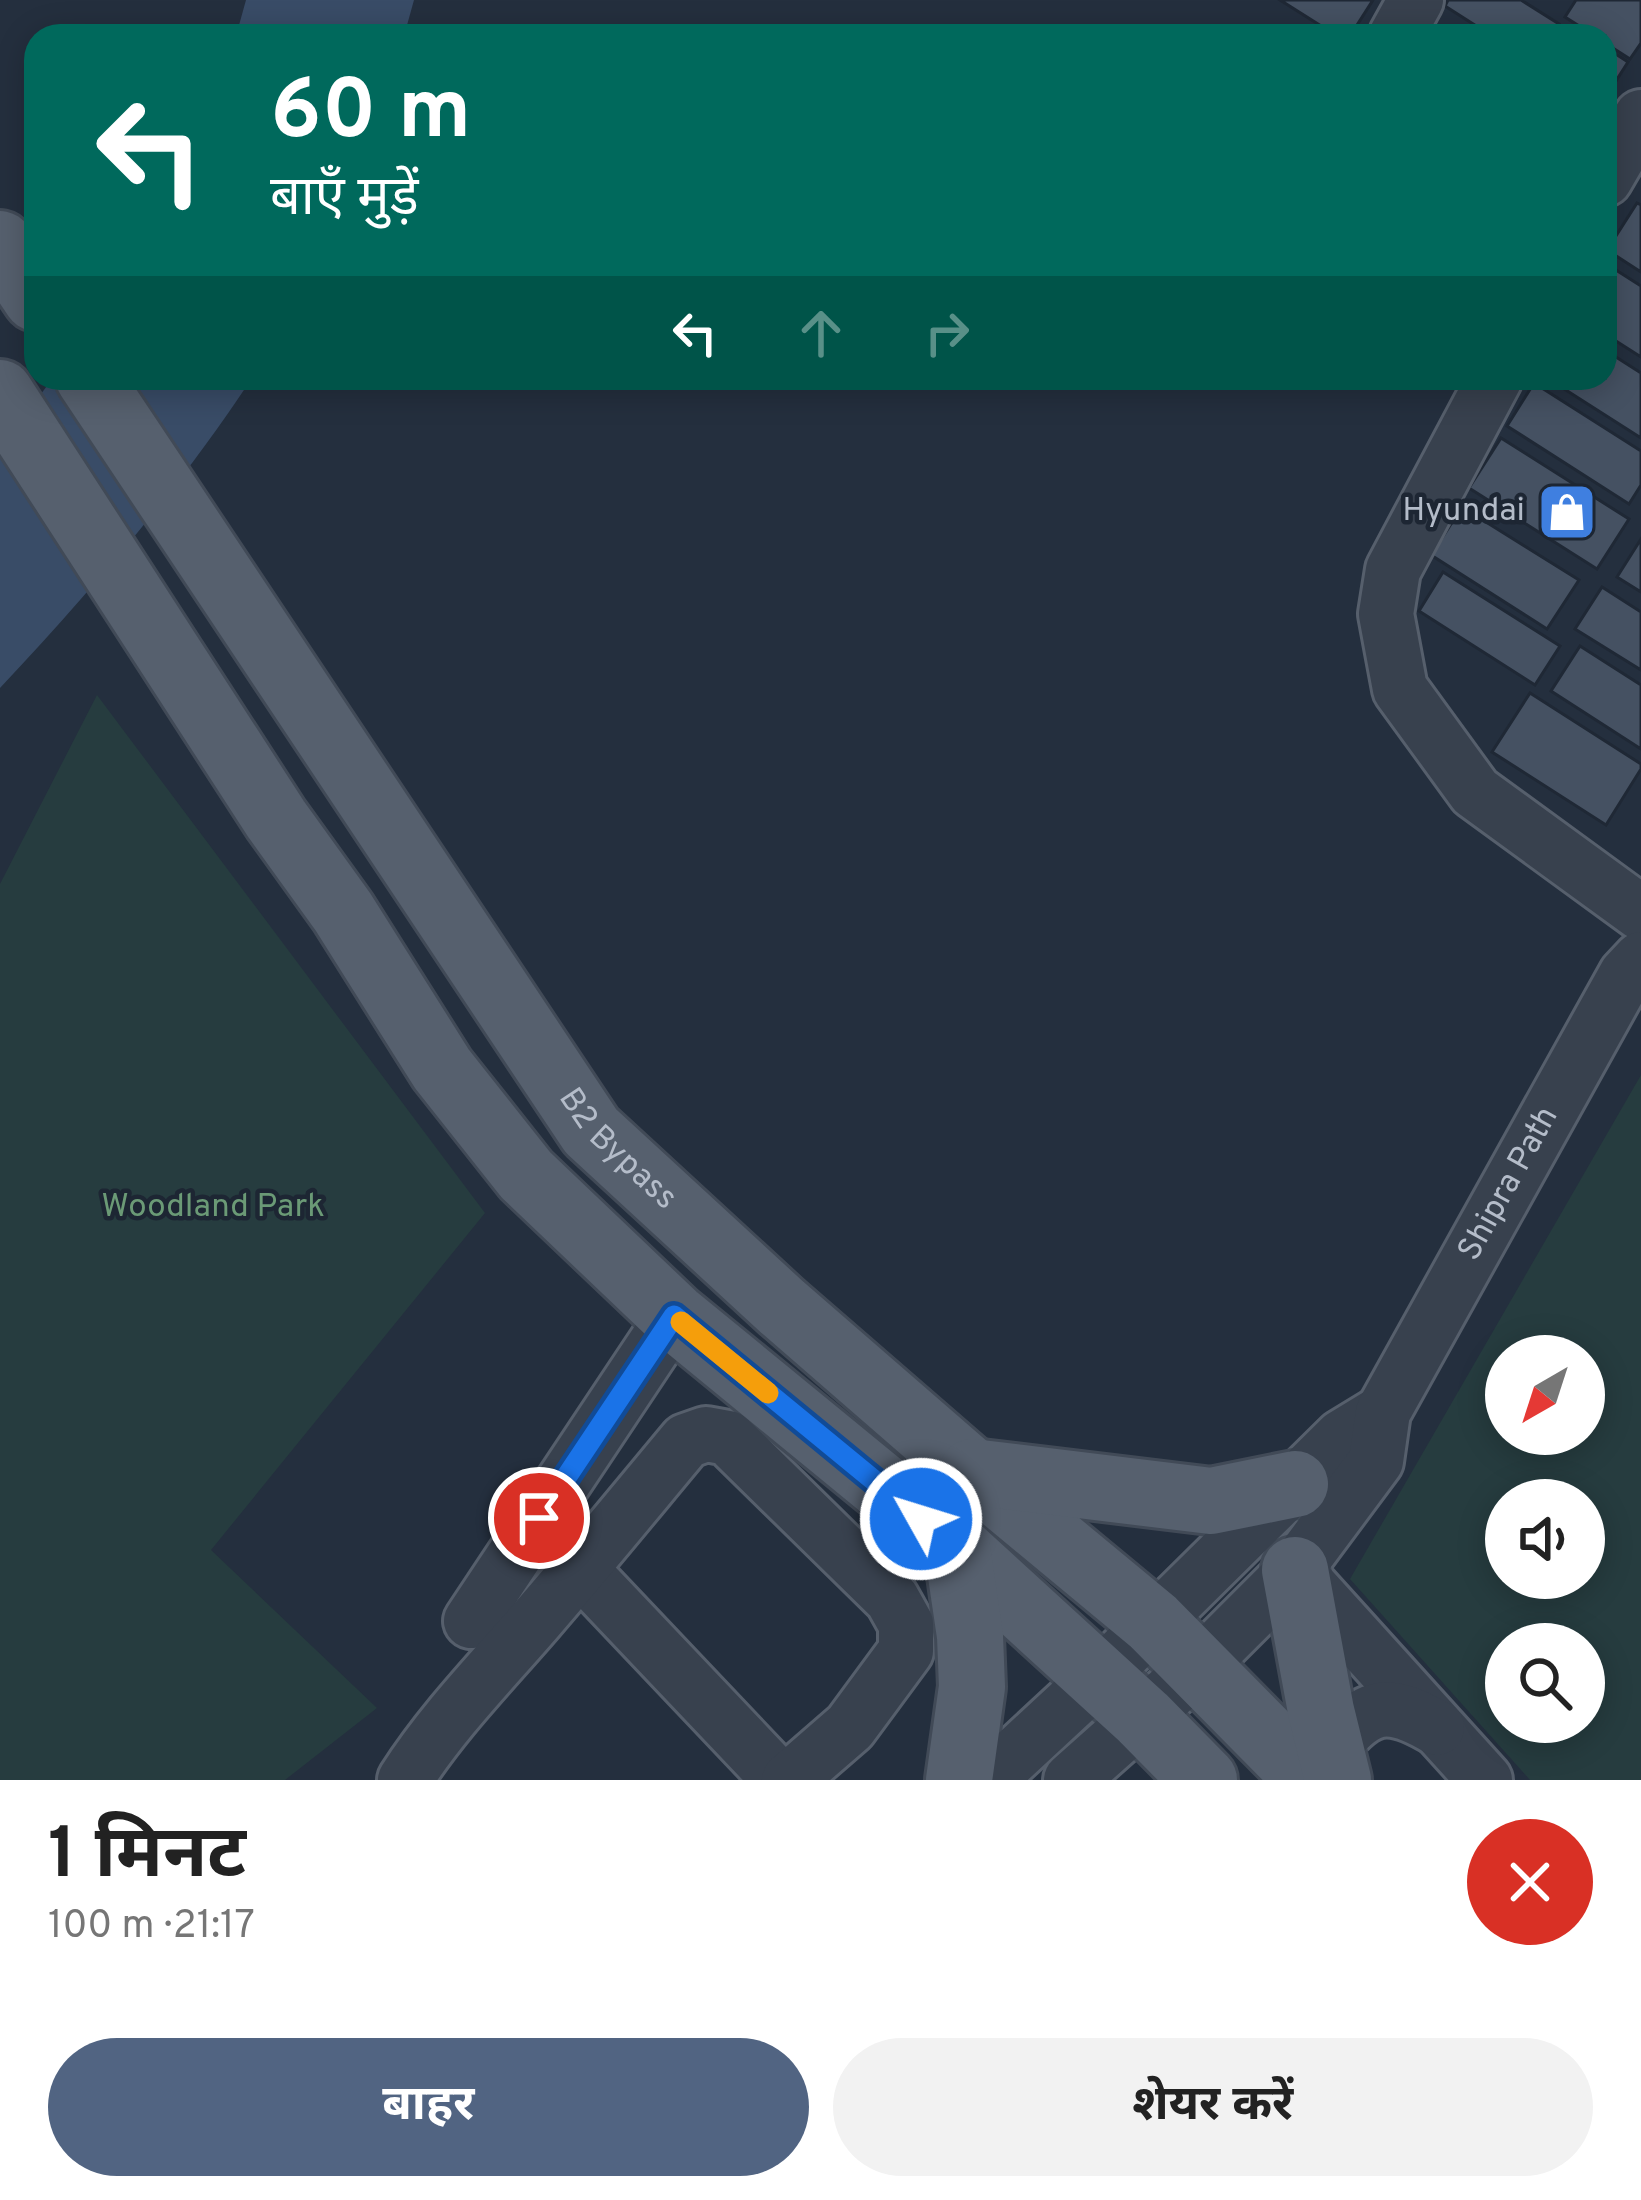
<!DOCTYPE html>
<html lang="hi">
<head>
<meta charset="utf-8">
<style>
	body { margin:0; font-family:Overpass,"Noto Sans Devanagari",sans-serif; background:#f2f2f2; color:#222; height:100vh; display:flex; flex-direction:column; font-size:45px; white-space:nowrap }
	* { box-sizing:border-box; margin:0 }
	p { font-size:39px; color:#767676 }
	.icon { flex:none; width:66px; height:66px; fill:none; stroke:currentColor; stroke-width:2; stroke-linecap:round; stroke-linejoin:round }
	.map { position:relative; height:1780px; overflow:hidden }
	.side { display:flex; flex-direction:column; background:#fff; flex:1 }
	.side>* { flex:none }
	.hud { position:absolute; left:24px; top:24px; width:1593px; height:366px; border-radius:36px; box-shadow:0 6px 30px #0003; background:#00695c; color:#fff; overflow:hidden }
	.needle { width:78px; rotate:219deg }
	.buttons { position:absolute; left:1485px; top:1335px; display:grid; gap:24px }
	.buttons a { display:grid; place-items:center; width:120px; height:120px; border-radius:50%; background:#fff; box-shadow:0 6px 30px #0003; font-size:60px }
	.pin { position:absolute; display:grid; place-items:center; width:102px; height:102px; color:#fff; margin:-51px; border:6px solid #fff; border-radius:50%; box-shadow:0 3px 12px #0007 }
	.me { position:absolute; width:132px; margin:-66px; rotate:309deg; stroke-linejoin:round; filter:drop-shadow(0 0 9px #0008) }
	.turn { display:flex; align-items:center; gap:42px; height:252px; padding:0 48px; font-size:54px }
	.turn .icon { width:156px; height:156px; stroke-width:2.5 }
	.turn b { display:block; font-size:84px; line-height:102px }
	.lanes { display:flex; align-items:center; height:114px; padding:0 48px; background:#0003; justify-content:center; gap:60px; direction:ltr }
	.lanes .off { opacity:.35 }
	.round { display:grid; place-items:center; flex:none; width:126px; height:126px; border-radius:63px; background:#f2f2f2 }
	.head { display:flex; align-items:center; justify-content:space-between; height:204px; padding:0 48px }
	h1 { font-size:72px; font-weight:700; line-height:90px }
	.cta { display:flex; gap:24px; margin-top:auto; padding:24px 48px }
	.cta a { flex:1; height:138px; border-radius:72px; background:#516482; color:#fff; font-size:48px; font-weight:700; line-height:138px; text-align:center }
	.cta a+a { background:#f2f2f2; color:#222 }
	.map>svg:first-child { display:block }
</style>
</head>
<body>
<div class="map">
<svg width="1641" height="1780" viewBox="0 0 1641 1780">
	<rect width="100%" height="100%" fill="#242f3e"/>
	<path fill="#263c3f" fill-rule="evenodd" d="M97,695L485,1213L211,1550L377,1708L285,1780H0V884Z
		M1641,1075V1780H1530L1350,1579ZM1506,1356H1584V1434H1506ZM1506,1500H1584V1578H1506ZM1506,1644H1584V1722H1506Z"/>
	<path fill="#394c67" d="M246,0H414L404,36H236Z
		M53,378H252C178,490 92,590 0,688V448Z"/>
	<path fill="#455162" stroke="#1f2835" stroke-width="3" d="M1280,0H1373L1350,36H1337Z
		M1448,0H1521L1559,24L1551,36H1492L1445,6Z
		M1576,0H1641V43L1630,59L1605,43V36H1595L1565,17Z
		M1605,47L1628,62L1607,95L1605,94Z
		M1637,203L1641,205V272L1607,250Z
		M1605,263L1641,286V357L1605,334Z
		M1605,350L1641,373V438L1547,378H1605Z
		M1534,383L1641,451V485L1629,504L1507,426Z
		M1501,438L1629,519L1597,569L1469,488Z
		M1462,507L1579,580L1547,629L1431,555Z
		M1641,539V592L1617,577Z
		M1443,572L1560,646L1535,685L1419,611Z
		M1602,587L1641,612V670L1575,629Z
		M1580,646L1641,685V749L1551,691Z
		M1530,693L1641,764V769L1606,825L1492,752Z"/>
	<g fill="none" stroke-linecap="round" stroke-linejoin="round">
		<g stroke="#565f6c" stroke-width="60">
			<g id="minor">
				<path d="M1396,36L1416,0"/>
				<path d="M1605,179L1641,117"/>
				<path d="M1495,378L1393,570L1386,614L1400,689L1475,792L1641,913"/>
				<path d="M580,1569L780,1780"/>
				<path d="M1295,1570L1485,1780"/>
				<path d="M471,1621L674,1316"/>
				<path d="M1330,1749C1367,1704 1386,1698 1437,1728"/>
				<path d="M405,1780C442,1722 491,1672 536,1620C587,1561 636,1501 686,1441L706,1434L728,1438L892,1599L906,1624V1651L850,1727L789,1780"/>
				<path d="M988,1780L1099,1677L1342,1437L1383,1412"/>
				<path id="s1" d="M1071,1780L1198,1667L1295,1570L1376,1461L1383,1412L1626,975L1641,959"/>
			</g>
		</g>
		<g stroke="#414a57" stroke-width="72">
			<g id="major">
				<path d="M0,244L36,298"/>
				<path id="s2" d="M89,378L591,1131L782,1307L972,1472L1153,1622L1309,1780"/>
				<path d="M0,393L276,819L343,912L442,1069L526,1175L674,1316L957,1548L1143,1718L1204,1780"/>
				<path d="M972,1472L1211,1501L1295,1484"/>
				<path d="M957,1548L970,1636L972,1687L959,1780"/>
				<path d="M1295,1570L1321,1711L1338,1780"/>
			</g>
		</g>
		<use href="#minor" stroke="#38414e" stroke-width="54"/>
		<use href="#major" stroke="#56606e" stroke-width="66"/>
	</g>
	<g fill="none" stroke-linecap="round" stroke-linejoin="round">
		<g stroke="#114b97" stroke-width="30">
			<path id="route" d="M539,1518L674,1316L921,1519"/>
		</g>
		<use href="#route" stroke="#1a73e8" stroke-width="21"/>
		<path stroke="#f59e0b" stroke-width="21" d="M681,1322L768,1393"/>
	</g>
	<defs>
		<g id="shop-square" transform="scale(3)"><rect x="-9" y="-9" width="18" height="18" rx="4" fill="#3f7fe0" stroke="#1d2633"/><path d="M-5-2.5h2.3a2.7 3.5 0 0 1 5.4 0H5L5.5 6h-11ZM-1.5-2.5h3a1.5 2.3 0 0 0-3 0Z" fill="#fff"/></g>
	</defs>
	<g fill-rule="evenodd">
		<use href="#shop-square" x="1567" y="512"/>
	</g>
	<g text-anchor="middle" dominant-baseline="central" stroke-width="9" stroke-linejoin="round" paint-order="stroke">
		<g font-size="33" fill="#b4bcc9" stroke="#1d2633" text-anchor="end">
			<text x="1525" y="512">Hyundai</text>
		</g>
		<g font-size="33" fill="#b4bcc9" stroke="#1d2633">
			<text stroke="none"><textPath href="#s2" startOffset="936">B2 Bypass</textPath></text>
			<text stroke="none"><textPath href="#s1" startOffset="753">Shipra Path</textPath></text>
		</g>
		<g font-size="33" fill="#6b9a76" stroke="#1d2633">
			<text x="213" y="1208">Woodland Park</text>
		</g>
	</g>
</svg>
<div class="buttons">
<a><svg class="needle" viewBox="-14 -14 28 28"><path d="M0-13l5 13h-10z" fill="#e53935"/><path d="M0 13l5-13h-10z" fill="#767676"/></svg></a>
<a><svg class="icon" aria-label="sound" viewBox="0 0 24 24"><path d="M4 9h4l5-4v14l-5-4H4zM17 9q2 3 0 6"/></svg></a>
<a><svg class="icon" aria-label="search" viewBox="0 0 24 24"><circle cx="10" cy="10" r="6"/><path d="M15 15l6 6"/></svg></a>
</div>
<div class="pin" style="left:539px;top:1518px;background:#d93025"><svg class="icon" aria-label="arrive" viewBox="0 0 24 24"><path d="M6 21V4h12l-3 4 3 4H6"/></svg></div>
<svg class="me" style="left:921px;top:1519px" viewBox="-20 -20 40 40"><circle r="17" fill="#1a73e8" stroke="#fff" stroke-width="3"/><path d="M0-11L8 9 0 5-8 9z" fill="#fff"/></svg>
<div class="hud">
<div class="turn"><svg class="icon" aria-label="left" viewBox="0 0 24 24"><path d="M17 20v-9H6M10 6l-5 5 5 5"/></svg><div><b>60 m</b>बाएँ मुड़ें</div></div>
<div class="lanes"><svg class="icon" aria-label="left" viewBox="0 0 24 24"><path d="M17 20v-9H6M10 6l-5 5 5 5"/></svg><svg class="icon off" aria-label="ahead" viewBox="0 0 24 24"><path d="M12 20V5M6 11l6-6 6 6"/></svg><svg class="icon off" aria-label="right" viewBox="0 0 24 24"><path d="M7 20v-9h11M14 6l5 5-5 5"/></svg></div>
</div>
</div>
<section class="side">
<div class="head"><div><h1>1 मिनट</h1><p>100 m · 21:17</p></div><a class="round" style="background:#d93025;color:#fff"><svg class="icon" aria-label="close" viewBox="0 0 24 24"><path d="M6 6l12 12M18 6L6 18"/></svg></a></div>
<div class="cta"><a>बाहर</a><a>शेयर करें</a></div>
</section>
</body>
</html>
